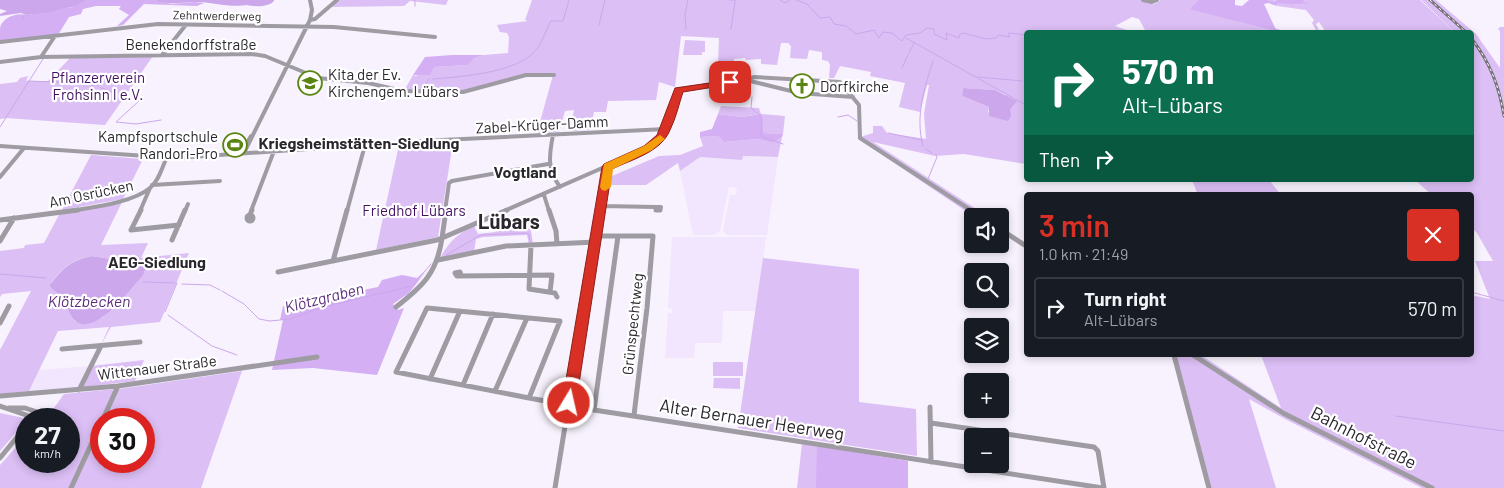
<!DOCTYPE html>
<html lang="en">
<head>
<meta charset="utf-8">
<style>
	body { margin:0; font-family:Barlow,sans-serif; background:#242831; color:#f1f3f6; height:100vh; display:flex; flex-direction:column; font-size:19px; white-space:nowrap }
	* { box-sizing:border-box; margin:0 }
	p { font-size:16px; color:#9ea1a6 }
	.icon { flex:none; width:28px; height:28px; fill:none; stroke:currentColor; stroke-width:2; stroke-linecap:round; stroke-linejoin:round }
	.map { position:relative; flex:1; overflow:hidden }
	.drawer { position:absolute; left:1024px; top:192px; width:450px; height:165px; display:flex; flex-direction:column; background:#171b24; border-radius:5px; box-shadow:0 2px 8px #0003 }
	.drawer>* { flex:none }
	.hud { position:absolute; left:1024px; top:30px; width:450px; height:152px; border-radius:5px; box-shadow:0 2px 8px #0003; background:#0b6e4f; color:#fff; overflow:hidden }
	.fabs { position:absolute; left:964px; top:208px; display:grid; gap:10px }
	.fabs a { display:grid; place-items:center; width:45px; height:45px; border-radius:5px; background:#171b24; box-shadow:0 2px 8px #0003; font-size:25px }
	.speed { position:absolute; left:15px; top:408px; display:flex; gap:10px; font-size:25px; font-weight:700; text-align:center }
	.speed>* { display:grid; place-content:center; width:65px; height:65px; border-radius:50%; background:#171b24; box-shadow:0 2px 8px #0003; line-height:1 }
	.speed small { font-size:12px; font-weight:400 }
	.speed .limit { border:8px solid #d22; background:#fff; color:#111 }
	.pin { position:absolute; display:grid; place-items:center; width:42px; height:42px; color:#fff; margin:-21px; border-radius:10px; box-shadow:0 2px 8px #0006 }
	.me { position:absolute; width:55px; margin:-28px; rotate:9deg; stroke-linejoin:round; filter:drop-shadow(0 0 4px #0008) }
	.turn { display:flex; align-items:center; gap:18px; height:105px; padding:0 15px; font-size:22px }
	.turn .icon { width:65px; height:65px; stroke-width:2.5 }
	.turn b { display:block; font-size:35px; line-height:42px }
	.then { display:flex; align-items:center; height:48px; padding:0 15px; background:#0003; gap:10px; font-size:19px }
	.round { display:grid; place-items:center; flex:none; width:52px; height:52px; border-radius:5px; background:#242831 }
	.summary { display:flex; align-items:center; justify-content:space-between; height:85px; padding:0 15px }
	h1 { font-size:30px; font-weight:600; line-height:38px; color:#d93025 }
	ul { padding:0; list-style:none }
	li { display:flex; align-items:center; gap:15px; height:62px; margin:0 10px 8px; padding:0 5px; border:2px solid #363941; border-radius:5px }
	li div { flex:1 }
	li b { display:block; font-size:19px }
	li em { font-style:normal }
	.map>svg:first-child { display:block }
</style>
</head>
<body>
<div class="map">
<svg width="1504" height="488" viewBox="0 0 1504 488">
	<rect width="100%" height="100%" fill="#f7f2fd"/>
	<path fill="#f2e5fe" d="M743,156L778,157L767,235H727L723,231L730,195H736L737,188L729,187L720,231L714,235H693L680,171L700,157L742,160Z
		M672,237H766L756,311H723L722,343H695L694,358H665L668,313H672V309L668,308Z
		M90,366L79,387L29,391L39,370Z"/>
	<path fill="#dcbff5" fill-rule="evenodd" d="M339,0H448L446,5L410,1L404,6L329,7Z
		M532,0H1142L1154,4L1161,0H1199L1229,19L1276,32L1275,28L1285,32H1146L1139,19L1132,17L1115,26L1133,32H1026V164L964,154L935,156L873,142L987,216H973L857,138L873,133V126H882L887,133L926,139L924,114L929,85H927L920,112L899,107L905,83L870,76L871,72L840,66L834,78H829L830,65L828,61L822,60V52L809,50L807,59L790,58L791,46L788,43H781L777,65L761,64V59L746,60L745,58L734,59V64H718L719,38L681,36L675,87L659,82L656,100L608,101L606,112H594L590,130L570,131L574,110L565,111L559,132L537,133L553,75L529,74L464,91H404L413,75L416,76L434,67L468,65L475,58L484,55L508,53L509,37L507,33L500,32L497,25L528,21L525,20ZM963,88L995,90L1006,95L988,113L989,107L962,96Z
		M1271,0L1303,2L1305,0H1420L1455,32H1326L1319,22L1316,24L1320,32H1317L1312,23L1314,20L1306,10L1277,6L1278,5L1267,1Z
		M1423,0H1436L1476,34L1500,68V31L1498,29L1500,27H1504V488H1422L1285,419L1249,399L1276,488H1209L1174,355H1201L1281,408L1261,355H1471V295L1490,299L1475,261H1493L1477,233L1471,227V195H1432L1415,180H1471V32H1456Z
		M685,40L705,41V52H702V55H683Z
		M153,56L105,125L6,118L0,119V84L17,82L20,78L28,76L26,81H48L71,57Z
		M721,106L759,108L761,114L785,116L783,134L764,133L760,114L741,117L718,114Z
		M718,136L724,142L758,139L773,143L782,137L778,157L743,156L742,160L700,157L680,171L678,163L646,185H610L612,176L659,156L680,155L703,146L700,137Z
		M453,142L438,237L376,250L399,145Z
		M91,155L143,159L123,199L62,210Z
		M1192,180H1269L1281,195H1198Z
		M122,202L101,245L148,243L141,258L189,253L160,322L111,327L101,345L109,327L58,331L29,391L0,394V350L31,291L2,294L0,297V251L24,248L25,245L44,243L60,213ZM91,256L137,263L146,268L144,273L102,318L75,321L64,299L49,286C63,268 68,261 91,256Z
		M493,219L496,224L535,222L537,228L531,231L533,244H529L527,235L483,237L476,239L474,252L440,258C449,242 457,234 474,226L478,234L496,232L491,220Z
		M763,258L859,269V402L916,409L917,456L738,428Z
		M144,360L135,381L82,387L92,366Z
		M713,362H743V376H713Z
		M242,371L201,488H71L101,426V461H144V419H104L119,389Z
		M714,378H740V389L713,388Z
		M116,389L69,488H0V465L26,436V461H69V419H46L64,394Z
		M0,413L24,418L25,422L0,451Z
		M802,444L908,461V488H797Z"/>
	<path fill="#d4aff3" d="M87,0H154L172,4L194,2L204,3L197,6L144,4L123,25L117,26L129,15L119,9L121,6H96L83,9L81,14L69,17L58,35L0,41C0,37 0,32 0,28C2,17 18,12 27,15L72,7Z
		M1199,0H1235V5L1242,6L1249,0H1271L1268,1L1275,2L1277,0H1305L1303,2L1309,3L1292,4L1277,3V6L1268,3L1264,4L1277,32L1190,9Z
		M452,55H484L475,58L468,65L434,67L430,75H413L425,57Z
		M718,114L741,117L761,114L764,133L783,134L782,137L773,143L758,139L724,142L718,136L700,137V132L712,129Z
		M428,269L409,293L393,304L398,310L404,308L377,375L313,368L272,370L283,320H280L283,306L378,287L382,280L402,275L417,278L425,271L416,283Z
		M817,446L908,461V488H816Z"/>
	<path fill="#cca7eb" d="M0,0H87L75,6L50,12L27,15L21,13L0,16V14L7,11L0,9Z
		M154,0H274V1C269,7 255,7 247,5C229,8 210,1 192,2C179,3 167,5 154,0Z
		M963,88L995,90L1017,101L1010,109L1011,116L1008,121L989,116V107L962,96Z
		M91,256L137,263L146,268L143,275C131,288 97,335 77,322C69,317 68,305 63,299C59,294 53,290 49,286C64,268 67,262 91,256Z"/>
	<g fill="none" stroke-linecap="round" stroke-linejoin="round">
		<path stroke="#cca7eb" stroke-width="1" d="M415,0V6
			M729,0H736
			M780,0L785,3L790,0
			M796,0L807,4L820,18L830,17L834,24L846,26L856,34L874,30L879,38L883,32L892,33L902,41L906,35L920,33L927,28L934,29V34L947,40L946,33L959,38L960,34L963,33L986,39L996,38L998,35L1010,37L1008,34L1010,33L1026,35
			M1422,0L1456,32
			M22,20L25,15
			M599,25L605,0
			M686,29L685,15L688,0
			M731,29L735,1
			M906,38L1024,104
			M909,53L914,43
			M902,68L908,55
			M978,77L1022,81
			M433,79C460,77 510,73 531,55C541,47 545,32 551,21H563L569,0
			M28,81L83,83
			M85,83L83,86L100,85
			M101,88L116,93
			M423,90L429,79
			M118,94L140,100L116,122L136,124L161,120
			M752,97L751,108L762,117L761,136L783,144
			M838,117L848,115L857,121
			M0,127L43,59
			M888,133L922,140
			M923,146C915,117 924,89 933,61
			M926,149L932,153
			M928,179L937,157L936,155
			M446,255L481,235L527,233L529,234L530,242
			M0,274L46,278
			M143,282L175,283
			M182,284L210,285L220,290
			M222,291L244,304L259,319L270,321L290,319L323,307L412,286L431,264
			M1471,292L1504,301
			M165,312L177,283
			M168,315L212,346L237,355
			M1396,416L1504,431"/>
		<path stroke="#9f9ba3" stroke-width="4" d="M1143,0L1152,2L1157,0
			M310,20L315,19L337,0
			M0,42L158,24L334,27L435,37
			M162,55L185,26
			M41,57L55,36
			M0,62L41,57L252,54L265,56L318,78L368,83L403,91L463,92L526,75H554
			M746,80L799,93L853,97
			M553,135C549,156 547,169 560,187
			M0,146L176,158L442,140L666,129
			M244,153L310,20L312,10L310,0
			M240,154L251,136
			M0,177L24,148
			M152,185L220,181
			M544,195L549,211
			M602,206L656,207
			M657,207H661L660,210H656Z
			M70,211C93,207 132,203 150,188C159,181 162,167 167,157
			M140,211L150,188
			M185,211L188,204
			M251,211L274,151
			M347,211L365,145
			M445,211L449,183L452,181L548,164
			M504,211L648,148L664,134L679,90L755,77L840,82L859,105L860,138L972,211
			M600,211L607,167"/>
		<path stroke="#9f9ba3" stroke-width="5" d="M549,210L556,231L557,244
			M656,210H660
			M970,210L980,216
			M247 218a3 3 0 1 1 6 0a3 3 0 1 1-6 0Z
			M249,217L252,210
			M0,220L78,210
			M1000,229L1026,246
			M131,230L179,225
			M131,230L141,210
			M597,236H653L647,308L634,415
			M172,240L185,210
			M0,241L14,218
			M531,245L529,289L555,293L557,297
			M438,260L506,246L596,242
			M333,261L347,210
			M278,272L437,240L442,238L446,210
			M461,275L460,272L455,273L457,276L552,275L550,292
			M396,307C423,286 437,273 442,238L507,210
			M427,308L560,321L529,398L396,372Z
			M0,323L9,306
			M62,349L140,342
			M1174,355L1209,488
			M1193,355L1283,413L1432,488
			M430,379L460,311
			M463,385L493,314
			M79,390L101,346
			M495,391L527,318
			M0,396L118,386L317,357
			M529,398L594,410L1103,488
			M0,406L32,417
			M930,407L931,462
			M9,408H25L40,413
			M594,410L618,236
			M103,419L118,386
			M931,423L1094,447L1098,451L1104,488
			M0,458L26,426
			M71,488L101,423
			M555,488L600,210"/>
		<g stroke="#757079" stroke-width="3">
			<path id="rail" d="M1430,0L1466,32
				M1471,38C1490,62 1499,86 1504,116"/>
		</g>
		<use href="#rail" stroke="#fff" stroke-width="1" stroke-dasharray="3" stroke-linecap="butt"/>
	</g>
	<path fill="#d93025" stroke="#8d1f18" d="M730,80L735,82L733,84L683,92C679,104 676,118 670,130C661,152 633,159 612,169L576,403L574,407L569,408L564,407L562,403L602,167L604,164L644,146L657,135L675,88Z"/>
	<path fill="#f59e0b" d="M660,135L665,139L652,150L613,169L611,187L605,191L602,190L600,187L604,164L644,146Z"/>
	<defs>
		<g id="school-ring" transform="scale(1.25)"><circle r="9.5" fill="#fff" stroke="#5a8510" stroke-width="1.5"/><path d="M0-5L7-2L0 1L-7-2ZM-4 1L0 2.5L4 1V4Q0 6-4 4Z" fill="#5a8510"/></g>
		<g id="church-ring" transform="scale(1.25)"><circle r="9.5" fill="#fff" stroke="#5a8510" stroke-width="1.5"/><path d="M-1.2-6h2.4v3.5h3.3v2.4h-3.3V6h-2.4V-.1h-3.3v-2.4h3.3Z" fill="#5a8510"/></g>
		<g id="stadium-ring" transform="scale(1.25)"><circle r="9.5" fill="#fff" stroke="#5a8510" stroke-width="1.5"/><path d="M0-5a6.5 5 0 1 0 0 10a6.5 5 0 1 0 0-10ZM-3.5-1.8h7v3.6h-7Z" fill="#5a8510"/></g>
	</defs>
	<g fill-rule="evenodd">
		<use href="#school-ring" x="310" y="83"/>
		<use href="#church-ring" x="802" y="86"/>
		<use href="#stadium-ring" x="235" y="145"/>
	</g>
	<g text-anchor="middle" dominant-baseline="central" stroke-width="4.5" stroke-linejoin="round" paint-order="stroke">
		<g font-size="12" fill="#2a262d" stroke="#fff">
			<text transform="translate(217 15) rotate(1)">Zehntwerderweg</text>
		</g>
		<g font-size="15" fill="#2a262d" stroke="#fff">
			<text x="191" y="44">Benekendorffstraße</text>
			<text transform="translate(542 124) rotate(-3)">Zabel-Krüger-Damm</text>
			<text transform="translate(91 193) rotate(-12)">Am Osrücken</text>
			<text transform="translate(632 324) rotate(-84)">Grünspechtweg</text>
			<text transform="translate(157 367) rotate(-7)">Wittenauer Straße</text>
		</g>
		<g font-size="15" fill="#2a262d" stroke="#fff" text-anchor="start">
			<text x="328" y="74">Kita der Ev.<tspan x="328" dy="17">Kirchengem. Lübars</tspan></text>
			<text x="820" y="86">Dorfkirche</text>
			<text x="218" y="136" text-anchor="end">Kampfsportschule<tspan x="218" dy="17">Randori-Pro</tspan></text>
		</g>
		<g font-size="15" fill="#421060" stroke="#fff">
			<text x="98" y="77">Pflanzerverein<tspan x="98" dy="17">Frohsinn I e.V.</tspan></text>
			<text x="414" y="210">Friedhof Lübars</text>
		</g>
		<g font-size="16" font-weight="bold" fill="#2a262d" stroke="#fff">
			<text x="359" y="142">Kriegsheimstätten-Siedlung</text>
			<text x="525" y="171">Vogtland</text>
			<text x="157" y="261">AEG-Siedlung</text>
		</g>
		<g font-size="16" font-style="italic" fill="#5b2c7b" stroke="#fff">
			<text transform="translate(324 297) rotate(-14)">Klötzgraben</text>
			<text x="89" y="300">Klötzbecken</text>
		</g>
		<g font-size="18" fill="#2a262d" stroke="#fff">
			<text transform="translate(752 419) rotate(9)">Alter Bernauer Heerweg</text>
			<text transform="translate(1364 437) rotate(27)">Bahnhofstraße</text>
		</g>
		<g font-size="20" font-weight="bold" fill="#2a262d" stroke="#fff">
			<text x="509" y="221">Lübars</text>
		</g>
	</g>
</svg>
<div class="fabs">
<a><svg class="icon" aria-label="sound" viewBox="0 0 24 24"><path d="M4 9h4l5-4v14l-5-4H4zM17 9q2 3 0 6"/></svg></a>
<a><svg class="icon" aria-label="search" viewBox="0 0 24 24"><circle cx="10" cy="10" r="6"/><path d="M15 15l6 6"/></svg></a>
<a><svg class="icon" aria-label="layers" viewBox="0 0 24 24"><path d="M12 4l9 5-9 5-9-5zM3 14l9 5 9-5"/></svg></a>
<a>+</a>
<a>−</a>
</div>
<div class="speed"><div>27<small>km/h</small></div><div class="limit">30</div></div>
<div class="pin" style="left:730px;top:82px;background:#d93025"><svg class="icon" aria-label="arrive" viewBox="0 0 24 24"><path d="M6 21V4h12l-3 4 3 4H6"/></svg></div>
<svg class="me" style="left:569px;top:403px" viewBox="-20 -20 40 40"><circle r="17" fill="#d93025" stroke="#fff" stroke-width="3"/><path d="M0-11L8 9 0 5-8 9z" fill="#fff"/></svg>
<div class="hud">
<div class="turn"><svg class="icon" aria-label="right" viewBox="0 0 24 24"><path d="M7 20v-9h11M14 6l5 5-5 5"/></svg><div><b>570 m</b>Alt-Lübars</div></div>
<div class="then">Then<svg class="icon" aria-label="right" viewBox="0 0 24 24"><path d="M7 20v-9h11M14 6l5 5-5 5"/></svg></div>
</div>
<section class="drawer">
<div class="summary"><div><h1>3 min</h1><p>1.0 km · 21:49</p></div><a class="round" style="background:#d93025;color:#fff"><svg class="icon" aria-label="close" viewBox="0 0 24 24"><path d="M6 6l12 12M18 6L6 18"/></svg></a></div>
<ul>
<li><svg class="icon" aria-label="right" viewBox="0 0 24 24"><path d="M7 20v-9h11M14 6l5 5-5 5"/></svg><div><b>Turn right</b><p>Alt-Lübars</p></div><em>570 m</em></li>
</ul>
</section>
</div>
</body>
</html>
